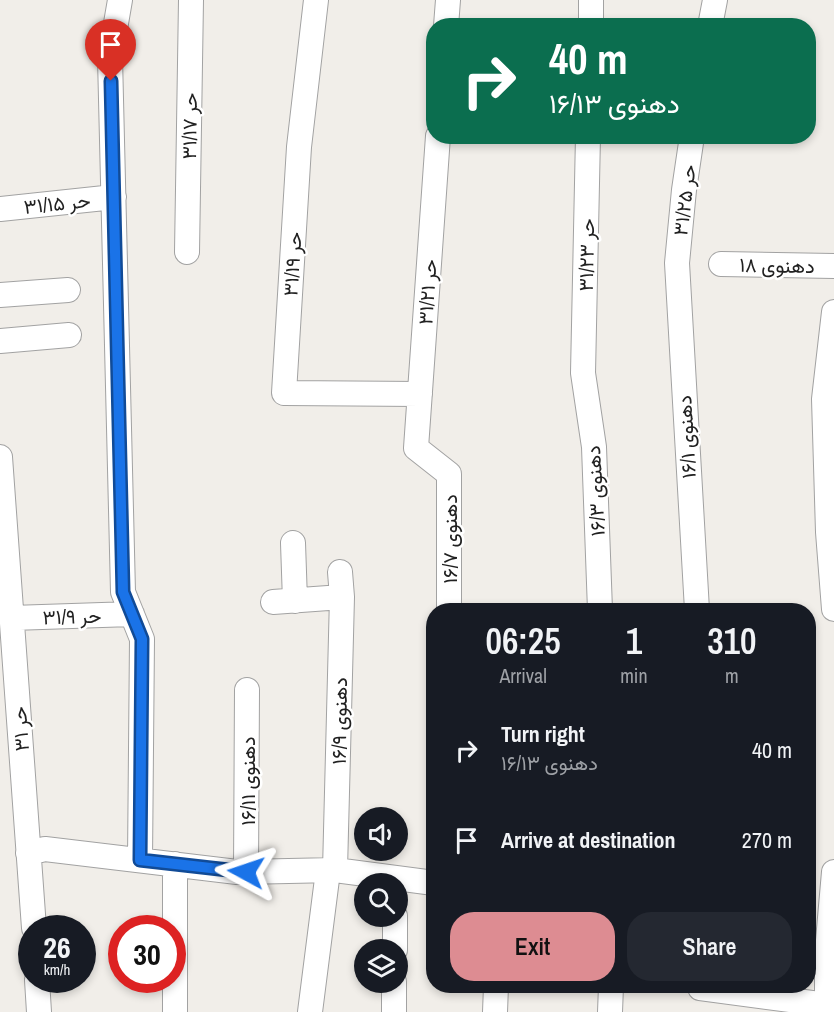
<!DOCTYPE html>
<html lang="en">
<head>
<meta charset="utf-8">
<style>
	body { margin:0; font-family:"Archivo Narrow",Vazirmatn,sans-serif; background:#242831; color:#f1f3f6; height:100vh; display:flex; flex-direction:column; font-size:22px; white-space:nowrap }
	* { box-sizing:border-box; margin:0 }
	p { font-size:20px; color:#9ea1a6 }
	.icon { flex:none; width:33px; height:33px; fill:none; stroke:currentColor; stroke-width:2; stroke-linecap:round; stroke-linejoin:round }
	.map { position:relative; flex:1; overflow:hidden }
	.side { position:absolute; left:426px; top:603px; width:390px; height:390px; display:flex; flex-direction:column; background:#171b24; border-radius:24px; box-shadow:0 3px 9px #0003 }
	.side>* { flex:none }
	.banner { position:absolute; left:426px; top:18px; width:390px; height:126px; border-radius:24px; box-shadow:0 3px 9px #0003; background:#0b6e4f; color:#fff; overflow:hidden }
	.controls { position:absolute; left:354px; top:807px; display:grid; gap:12px }
	.controls a { display:grid; place-items:center; width:54px; height:54px; border-radius:50%; background:#171b24; box-shadow:0 3px 9px #0003; font-size:30px }
	.speed { position:absolute; left:18px; top:915px; display:flex; gap:12px; font-size:30px; font-weight:700; text-align:center }
	.speed>* { display:grid; place-content:center; width:78px; height:78px; border-radius:50%; background:#171b24; box-shadow:0 3px 9px #0003; line-height:1 }
	.speed small { font-size:15px; font-weight:400 }
	.speed .limit { border:9px solid #d22; background:#fff; color:#111 }
	.pin { position:absolute; display:grid; place-items:center; width:51px; height:51px; color:#fff; margin:-62px -26px; border-radius:50% 50% 50% 0; rotate:-45deg; box-shadow:0 0 6px #0007 }
	.pin .icon { rotate:45deg }
	.me { position:absolute; width:66px; margin:-33px; rotate:275deg; stroke-linejoin:round; filter:drop-shadow(0 0 4px #0008) }
	.turn { display:flex; align-items:center; gap:21px; height:126px; padding:0 24px; font-size:27px }
	.turn .icon { width:78px; height:78px; stroke-width:2.5 }
	.turn b { display:block; font-size:42px; line-height:51px }
	.eta { display:flex; justify-content:space-evenly; align-items:center; height:102px; text-align:center }
	.eta b { font-size:36px; font-weight:600; line-height:42px }
	.primary-button { display:flex; gap:12px; margin-top:auto; padding:12px 24px }
	.primary-button a { flex:1; height:69px; border-radius:24px; background:#dd8c92; color:#111; font-size:24px; font-weight:600; line-height:69px; text-align:center }
	.primary-button a+a { background:#242831; color:#f1f3f6 }
	ul { padding:0; list-style:none }
	li { display:flex; align-items:center; gap:18px; height:90px; padding:0 24px }
	li div { flex:1 }
	li b { display:block; font-size:22px }
	li em { font-style:normal }
	.map>svg:first-child { display:block }
</style>
</head>
<body>
<div class="map">
<svg width="834" height="1012" viewBox="0 0 834 1012">
	<rect width="100%" height="100%" fill="#f1eee9"/>
	<g fill="none" stroke-linecap="round" stroke-linejoin="round">
		<g stroke="#a2a2a2" stroke-width="26">
			<path id="minor" d="M120,0L110,58L123,592L142,639L140,860
				M316,0L299,147L284,393L420,394
				M446,26L448,0
				M591,26V0
				M710,26L715,0
				M438,136L416,448L449,474V610
				M588,136L583,373L594,447L600,610
				M692,136L684,190L677,263L697,610
				M0,209L114,197
				M187,252L191,0
				M721,264L834,266
				M0,295L68,290
				M834,312L824,399L828,532L834,609
				M0,341L69,335
				M0,457L34,928
				M293,543L295,601
				M273,602L342,597
				M12,618L132,614
				M28,853L45,849L237,872L335,870L434,883
				M335,870L342,597L340,572
				M246,872L247,690
				M395,950V916
				M37,980L39,1012
				M700,988L827,1005
				M175,1012V864
				M310,1012L328,871
				M394,1012V982
				M495,1012L496,986
				M610,1012L611,986
				M827,1012V952L834,872"/>
		</g>
		<use href="#minor" stroke="#fff" stroke-width="24"/>
	</g>
	<g fill="none" stroke-linecap="round" stroke-linejoin="round">
		<g stroke="#114b97" stroke-width="15">
			<path id="route" d="M111,81L123,592L142,639L140,860L246,872"/>
		</g>
		<use href="#route" stroke="#1a73e8" stroke-width="10"/>
	</g>
	<g text-anchor="middle" dominant-baseline="central" stroke-width="5" stroke-linejoin="round" paint-order="stroke">
		<g font-size="20" fill="#212121" stroke="#fff">
			<text transform="translate(189 126) rotate(-89)">حر ۳۱/۱۷</text>
			<text transform="translate(684 200) rotate(-83)">حر ۳۱/۲۵</text>
			<text transform="translate(57 203) rotate(-6)">حر ۳۱/۱۵</text>
			<text transform="translate(586 255) rotate(-89)">حر ۳۱/۲۳</text>
			<text transform="translate(292 264) rotate(-86)">حر ۳۱/۱۹</text>
			<text transform="translate(777 265) rotate(1)">دهنوی ۱۸</text>
			<text transform="translate(427 292) rotate(-86)">حر ۳۱/۲۱</text>
			<text transform="translate(686 437) rotate(-93)">دهنوی ۱۶/۱</text>
			<text transform="translate(595 491) rotate(-93)">دهنوی ۱۶/۳</text>
			<text transform="translate(449 539) rotate(-90)">دهنوی ۱۶/۷</text>
			<text transform="translate(72 616) rotate(-2)">حر ۳۱/۹</text>
			<text transform="translate(339 721) rotate(-89)">دهنوی ۱۶/۹</text>
			<text transform="translate(20 729) rotate(-94)">حر ۳۱</text>
			<text transform="translate(247 781) rotate(-90)">دهنوی ۱۶/۱۱</text>
		</g>
	</g>
</svg>
<div class="controls">
<a><svg class="icon" aria-label="sound" viewBox="0 0 24 24"><path d="M4 9h4l5-4v14l-5-4H4zM17 9q2 3 0 6"/></svg></a>
<a><svg class="icon" aria-label="search" viewBox="0 0 24 24"><circle cx="10" cy="10" r="6"/><path d="M15 15l6 6"/></svg></a>
<a><svg class="icon" aria-label="layers" viewBox="0 0 24 24"><path d="M12 4l9 5-9 5-9-5zM3 14l9 5 9-5"/></svg></a>
</div>
<div class="speed"><div>26<small>km/h</small></div><div class="limit">30</div></div>
<div class="pin" style="left:111px;top:81px;background:#d93025"><svg class="icon" aria-label="arrive" viewBox="0 0 24 24"><path d="M6 21V4h12l-3 4 3 4H6"/></svg></div>
<svg class="me" style="left:246px;top:872px" viewBox="-20 -20 40 40"><path d="M0-17L14 15 0 8-14 15z" fill="#1a73e8" stroke="#fff" stroke-width="4"/></svg>
<div class="banner">
<div class="turn"><svg class="icon" aria-label="right" viewBox="0 0 24 24"><path d="M7 20v-9h11M14 6l5 5-5 5"/></svg><div><b>40 m</b>دهنوی ۱۶/۱۳</div></div>
</div>
<section class="side">
<div class="eta">
<div><b>06:25</b><p>Arrival</p></div>
<div><b>1</b><p>min</p></div>
<div><b>310</b><p>m</p></div>
</div>
<ul>
<li><svg class="icon" aria-label="right" viewBox="0 0 24 24"><path d="M7 20v-9h11M14 6l5 5-5 5"/></svg><div><b>Turn right</b><p>دهنوی ۱۶/۱۳</p></div><em>40 m</em></li>
<li><svg class="icon" aria-label="arrive" viewBox="0 0 24 24"><path d="M6 21V4h12l-3 4 3 4H6"/></svg><div><b>Arrive at destination</b></div><em>270 m</em></li>
</ul>
<div class="primary-button"><a>Exit</a><a>Share</a></div>
</section>
</div>
</body>
</html>
